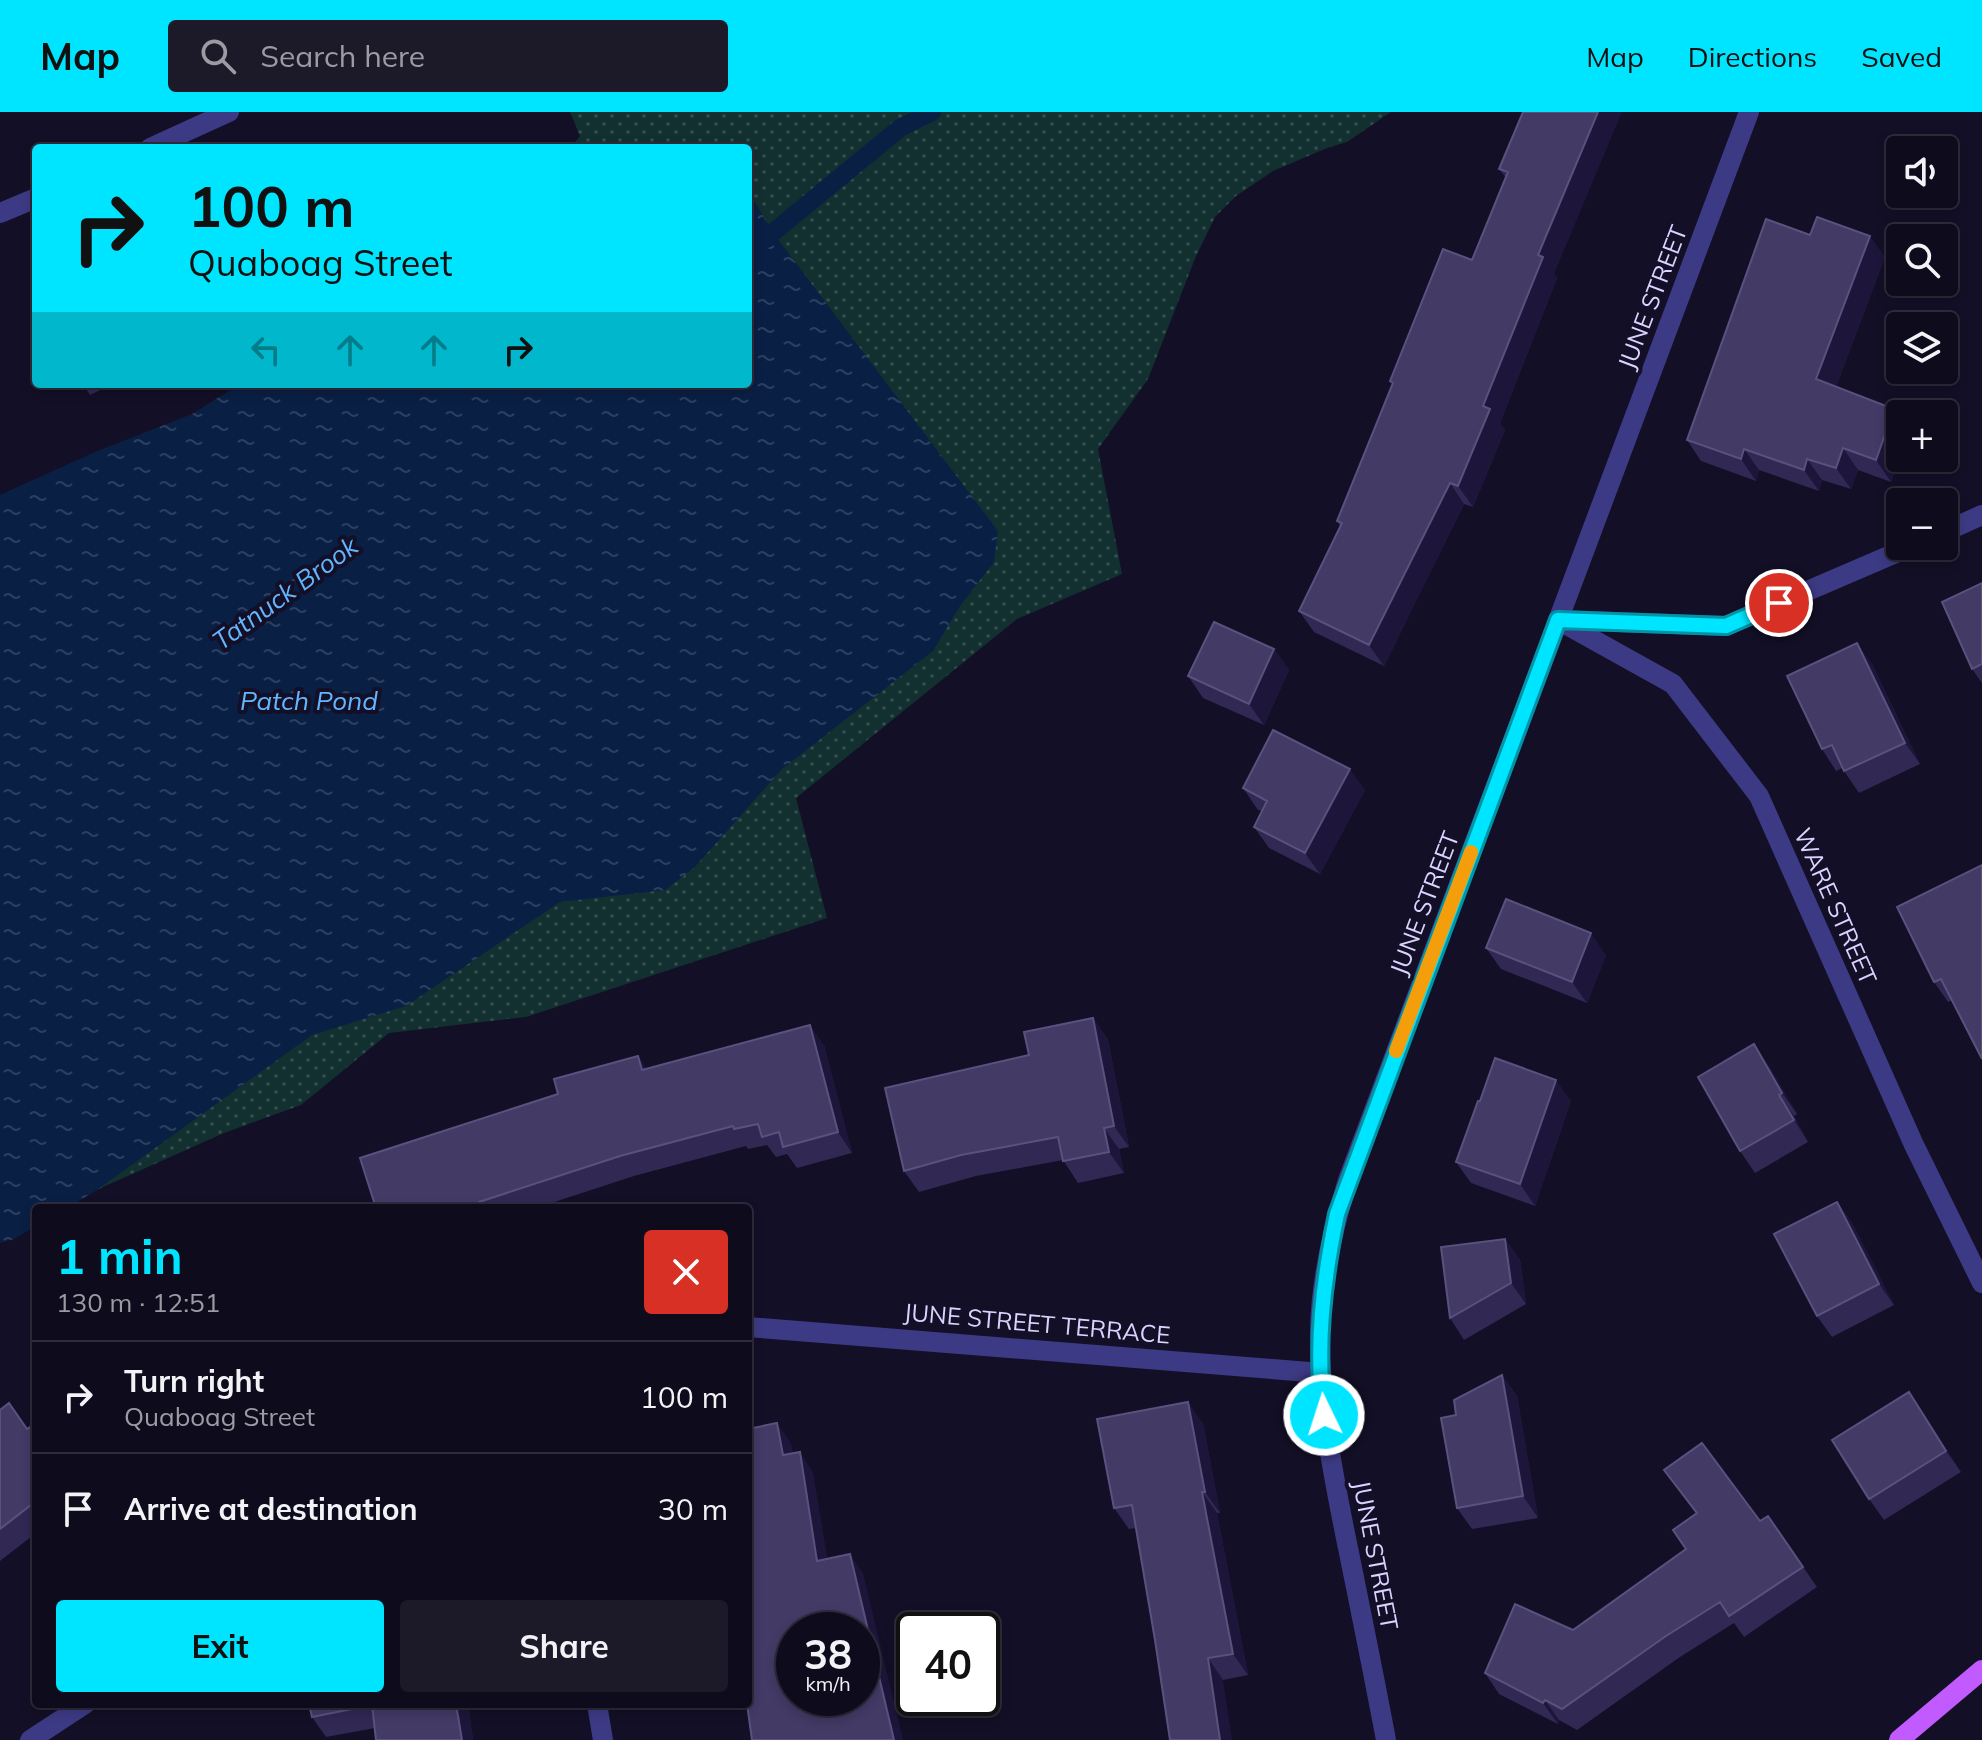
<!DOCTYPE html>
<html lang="en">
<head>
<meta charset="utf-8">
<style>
	body { margin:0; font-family:Mulish,sans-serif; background:#1c1929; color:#f1f3f6; height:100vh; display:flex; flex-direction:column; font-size:30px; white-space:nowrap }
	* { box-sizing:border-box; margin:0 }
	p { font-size:26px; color:#9b9ba3 }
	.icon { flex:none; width:44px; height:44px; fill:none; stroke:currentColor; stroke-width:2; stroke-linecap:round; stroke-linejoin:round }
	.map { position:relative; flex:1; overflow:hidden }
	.side { position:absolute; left:32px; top:1092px; width:720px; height:504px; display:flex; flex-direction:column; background:#0e0b1c; border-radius:8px; box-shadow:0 4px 12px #0003,0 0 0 2px #2e2b3b }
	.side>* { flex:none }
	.banner { position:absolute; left:32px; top:32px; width:720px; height:244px; border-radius:8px; box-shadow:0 4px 12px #0003,0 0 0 2px #2e2b3b; background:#00e5ff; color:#111; overflow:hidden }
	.fabs { position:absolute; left:1886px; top:24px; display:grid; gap:16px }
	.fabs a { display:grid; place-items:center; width:72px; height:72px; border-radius:8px; background:#0e0b1c; box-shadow:0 4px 12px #0003,0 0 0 2px #2e2b3b; font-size:40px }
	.speed { position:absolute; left:776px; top:1500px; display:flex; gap:16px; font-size:40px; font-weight:700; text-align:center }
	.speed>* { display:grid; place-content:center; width:104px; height:104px; border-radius:50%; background:#0e0b1c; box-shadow:0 4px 12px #0003,0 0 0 2px #2e2b3b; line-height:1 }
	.speed small { font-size:20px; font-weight:400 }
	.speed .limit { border:4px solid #111; border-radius:12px; background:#fff; color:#111 }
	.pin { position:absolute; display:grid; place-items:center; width:68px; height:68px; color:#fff; margin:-34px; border:4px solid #fff; border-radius:50%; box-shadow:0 2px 8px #0007 }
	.me { position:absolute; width:88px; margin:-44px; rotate:356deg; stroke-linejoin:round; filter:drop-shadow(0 0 6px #0008) }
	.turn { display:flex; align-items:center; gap:28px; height:168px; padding:0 24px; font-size:36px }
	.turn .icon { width:104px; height:104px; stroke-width:2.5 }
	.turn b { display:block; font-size:56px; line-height:68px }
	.lanes { display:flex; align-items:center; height:76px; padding:0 24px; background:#0003; justify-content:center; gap:40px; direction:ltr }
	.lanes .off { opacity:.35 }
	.round { display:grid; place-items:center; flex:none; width:84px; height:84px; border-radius:8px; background:#1c1929 }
	.overview { display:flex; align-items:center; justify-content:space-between; height:136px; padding:0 24px }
	h1 { font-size:48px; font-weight:700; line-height:60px; color:#00e5ff }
	.primary-button { display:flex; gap:16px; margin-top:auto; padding:16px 24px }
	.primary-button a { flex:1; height:92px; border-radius:8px; background:#00e5ff; color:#111; font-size:32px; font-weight:700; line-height:92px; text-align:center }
	.primary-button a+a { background:#1c1929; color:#f1f3f6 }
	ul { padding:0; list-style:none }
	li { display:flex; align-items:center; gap:24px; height:112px; padding:0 24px; border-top:2px solid #2e2b3b }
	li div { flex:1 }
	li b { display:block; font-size:30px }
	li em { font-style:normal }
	header { display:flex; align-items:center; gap:48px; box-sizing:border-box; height:112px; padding:0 40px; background:#00e5ff; color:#111 }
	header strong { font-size:38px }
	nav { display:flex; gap:44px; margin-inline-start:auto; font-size:28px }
	.search { width:560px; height:72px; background:#1c1929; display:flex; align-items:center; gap:20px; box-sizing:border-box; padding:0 28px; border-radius:8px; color:#9b9ba3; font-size:30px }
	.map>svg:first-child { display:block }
</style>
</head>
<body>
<header>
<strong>Map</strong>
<div class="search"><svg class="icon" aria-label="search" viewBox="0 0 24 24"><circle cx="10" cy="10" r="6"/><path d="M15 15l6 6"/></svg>Search here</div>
<nav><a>Map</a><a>Directions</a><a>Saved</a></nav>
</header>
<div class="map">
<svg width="1982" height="1628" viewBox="0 0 1982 1628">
	<defs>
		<pattern id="green-dots" width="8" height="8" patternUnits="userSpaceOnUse" patternTransform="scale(2)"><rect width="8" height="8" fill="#12302f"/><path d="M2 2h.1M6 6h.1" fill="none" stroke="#344d4e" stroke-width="1.8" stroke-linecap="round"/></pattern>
		<pattern id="water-ripples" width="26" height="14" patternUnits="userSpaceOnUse" patternTransform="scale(2)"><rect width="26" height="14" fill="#0a1f44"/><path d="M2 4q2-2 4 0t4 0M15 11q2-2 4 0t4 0" fill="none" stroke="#2d3f60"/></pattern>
	</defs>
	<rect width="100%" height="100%" fill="#130f26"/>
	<path fill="url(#green-dots)" d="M570,0H1391L1347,30L1327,36L1273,59L1236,84L1215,105L1196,144L1148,267L1098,337L1122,462L1017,507L796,686L827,806L526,905L389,921L301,993L224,1021L56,1096H36L748,272V36H570L580,24Z"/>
	<path fill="url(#water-ripples)" d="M748,79L774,122L998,419L994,450L960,494L933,539L781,658L694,756L665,778L560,790L406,894L312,923L97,1078L67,1096H36V1114L14,1127L0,1131V383L95,340L192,302L240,272H748Z"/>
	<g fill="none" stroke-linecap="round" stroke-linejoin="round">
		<path stroke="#0a1f44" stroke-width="18" d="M748,141L900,16L932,0"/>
		<path stroke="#3d3a85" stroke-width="20" d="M150,36L229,0
			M0,101L36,86
			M1944,420L1982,403
			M1558,508L1673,572L1759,684L1914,1033L1982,1171
			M1562,508L1726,514L1912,434
			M748,1215L1321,1261
			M597,1592L603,1628
			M30,1628L85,1592
			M1386,1628C1374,1564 1361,1500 1348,1436C1333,1363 1319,1292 1320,1218C1321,1167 1333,1116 1348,1068L1749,0"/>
		<path stroke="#c25bff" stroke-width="20" d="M1899,1628L1982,1558"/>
	</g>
	<path fill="#312854" d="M1523,0L1554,162L1557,166L1500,311L1505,318L1473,395L1464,392L1384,554L1314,520L1299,499L1340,414L1337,409L1393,273L1390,269L1472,148L1506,66L1499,57Z
		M1810,123L1885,145L1836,275L1900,305V344L1891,370L1858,358L1851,377L1822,368L1819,379L1759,358L1756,369L1701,349L1687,328Z
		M83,272H113L90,283Z
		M1982,471V571L1972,557Z
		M1274,537L1289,558L1264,613L1203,586L1188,564Z
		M1872,552L1920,652L1859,681L1842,656L1836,659L1822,637Z
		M1243,676L1365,678L1320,762L1269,736L1254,715L1262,699L1258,698Z
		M1982,753L1952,888L1948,890L1934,870Z
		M1486,836L1606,843L1587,891L1501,857Z
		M1093,906L1108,928L1129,1035L1119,1037L1124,1061L1078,1071L1063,1048L976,1064L919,1080L904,1059L1029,943Z
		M824,933L852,1041L797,1056L787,1042L776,1045L767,1033L748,1037L746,1034L634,1064L536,1096H376L647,956Z
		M1769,954L1797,1002L1794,1004L1808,1030L1755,1061L1740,1039Z
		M1571,989L1535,1094L1471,1071L1456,1050Z
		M1837,1090L1852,1111L1894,1193L1832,1225L1817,1204Z
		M1505,1127L1520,1148L1526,1192L1464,1228L1450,1206Z
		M1502,1263L1517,1284L1538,1406L1472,1417L1457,1396L1456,1303Z
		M1909,1280L1961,1360L1884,1408L1869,1387Z
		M0,1298L27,1317L36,1311V1421L0,1449Z
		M1203,1311L1220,1401H1217L1248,1563L1223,1568L1155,1528L1136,1416L1129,1417L1114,1396Z
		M1664,1358L1760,1409L1768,1404L1817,1475L1744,1525L1734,1511L1680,1545L1577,1618L1559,1608L1558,1612L1499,1582L1485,1561L1573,1518L1686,1437L1696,1402Z
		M309,1592H468L473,1628L375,1616L326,1625L312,1605Z"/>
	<path fill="#1d163a" d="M1598,0H1622L1554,162L1557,166L1500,311L1505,318L1473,395L1458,374L1483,294L1538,143Z
		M1870,124L1885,145L1831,289L1816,267Z
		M1894,297L1900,305V344L1891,370L1876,348Z
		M1843,336L1858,358L1851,377L1836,356Z
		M1744,337L1759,358L1756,369L1741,347Z
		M1807,347L1822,368L1819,379L1804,358Z
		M1450,371L1464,392L1384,554L1369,533Z
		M1857,531L1872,552L1920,652L1905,631Z
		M1274,537L1289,558L1264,613L1249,592Z
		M1350,657L1365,678L1320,762L1305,741Z
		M1591,821L1606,843L1587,891L1572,870Z
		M1093,906L1108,928L1129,1035L1114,1014Z
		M810,913L824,933L852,1041L838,1020Z
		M1754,932L1769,954L1797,1002L1782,981Z
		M638,944L652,964L642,958Z
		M1556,968L1571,989L1535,1094L1520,1072Z
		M1779,983L1794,1004L1808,1030L1794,1008Z
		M1104,1016L1119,1037L1124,1061L1109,1040Z
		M1837,1090L1852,1111L1894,1193L1879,1172Z
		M1505,1127L1520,1148L1526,1192L1511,1171Z
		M1502,1263L1517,1284L1538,1406L1523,1384Z
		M1909,1280L1924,1301L1961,1360L1946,1339Z
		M1188,1290L1203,1311L1220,1401L1205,1380Z
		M777,1311L791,1331L797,1363L783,1343Z
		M800,1340L813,1360L831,1468L817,1449Z
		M1202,1380L1217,1401L1248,1563L1233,1542Z
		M850,1442L863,1461L903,1628H894Z
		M1208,1546L1223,1568L1232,1628H1220Z
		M1545,1588L1559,1608L1558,1612L1543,1591Z
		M456,1592H468L473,1628H462Z"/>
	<path fill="#433a66" stroke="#5a527e" stroke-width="2" fill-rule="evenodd" d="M1523,0H1598L1538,143L1543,145L1483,294L1490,297L1458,374L1450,371L1369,533L1299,499L1342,411L1337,409L1393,271L1390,269L1443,137L1472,148L1508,60L1499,57Z
		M1817,105L1870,124L1816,267L1894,297L1876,348L1843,336L1836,356L1807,347L1804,358L1744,337L1741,347L1687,328L1766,107L1810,123Z
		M1982,471V552L1972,557L1942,490Z
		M1214,510L1274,537L1249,592L1188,564Z
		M1857,531L1905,631L1844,659L1832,633L1822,637L1787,564Z
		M1273,618L1350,657L1305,741L1254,715L1267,689L1243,676Z
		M1982,753V947L1941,867L1934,870L1897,795Z
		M1506,787L1591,821L1572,870L1486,836Z
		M1093,906L1114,1014L1104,1016L1109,1040L1063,1049L1058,1025L961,1043L904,1059L885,976L1029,943L1024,920Z
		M810,913L838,1020L783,1035L779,1020L762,1025L758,1012L734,1017L733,1014L620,1044L479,1090L480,1096H376L360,1046L558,982L554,967L638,944L642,958Z
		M1754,932L1782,981L1779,983L1794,1008L1740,1039L1698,965Z
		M1495,946L1556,968L1520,1072L1456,1050L1478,989H1480Z
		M1837,1090L1879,1172L1817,1204L1774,1122Z
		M1505,1127L1511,1171L1450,1206L1441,1135Z
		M1502,1263L1523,1384L1457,1396L1441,1306L1456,1303L1454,1288Z
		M1909,1280L1946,1339L1869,1387L1832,1328Z
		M1188,1290L1205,1380H1202L1233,1542L1208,1546L1220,1628H1170L1155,1528L1132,1393L1114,1396L1097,1307Z
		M9,1291L27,1317L36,1311V1389L0,1417V1298Z
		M777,1311L783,1343L800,1340L817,1449L850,1442L894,1628H752L747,1592L748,1317ZM794,1518H862V1586H794Z
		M1702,1331L1760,1409L1768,1404L1803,1455L1729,1504L1720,1490L1666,1524L1562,1597L1545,1588L1543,1591L1485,1561L1515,1492L1573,1518L1686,1437L1673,1418L1697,1401L1664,1358Z
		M309,1592H456L462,1628H376L372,1593L312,1605Z"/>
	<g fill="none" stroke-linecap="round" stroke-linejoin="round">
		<g stroke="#0095a6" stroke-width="20">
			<path id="route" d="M1324,1303C1315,1235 1323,1169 1337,1102L1558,508L1726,514L1779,491"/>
		</g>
		<use href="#route" stroke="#00e5ff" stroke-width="14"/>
		<path stroke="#f59e0b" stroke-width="14" d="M1396,939L1471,740"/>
	</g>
	<g text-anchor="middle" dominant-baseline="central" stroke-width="8" stroke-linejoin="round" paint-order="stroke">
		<g font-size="24" fill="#d9d4ff" stroke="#130f26">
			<text transform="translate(1652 185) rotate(-69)">JUNE STREET</text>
			<text transform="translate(1424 791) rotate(-69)">JUNE STREET</text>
			<text transform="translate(1836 794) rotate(66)">WARE STREET</text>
			<text transform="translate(1037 1211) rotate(5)">JUNE STREET TERRACE</text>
			<text transform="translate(1376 1443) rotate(79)">JUNE STREET</text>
		</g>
		<g font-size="26" font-style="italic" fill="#62b6ff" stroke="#130f26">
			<text transform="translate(285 481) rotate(-36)">Tatnuck Brook</text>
			<text x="309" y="588">Patch Pond</text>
		</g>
	</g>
</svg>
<div class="fabs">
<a><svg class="icon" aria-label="sound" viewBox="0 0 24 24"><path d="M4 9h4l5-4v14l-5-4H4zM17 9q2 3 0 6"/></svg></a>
<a><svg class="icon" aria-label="search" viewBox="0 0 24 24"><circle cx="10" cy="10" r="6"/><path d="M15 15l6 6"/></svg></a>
<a><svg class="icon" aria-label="layers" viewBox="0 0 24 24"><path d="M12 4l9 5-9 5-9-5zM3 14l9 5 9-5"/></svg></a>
<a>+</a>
<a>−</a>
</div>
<div class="speed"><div>38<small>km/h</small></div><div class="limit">40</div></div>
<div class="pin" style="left:1779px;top:491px;background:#d93025"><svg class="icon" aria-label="arrive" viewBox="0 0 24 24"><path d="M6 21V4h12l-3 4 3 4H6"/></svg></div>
<svg class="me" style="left:1324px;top:1303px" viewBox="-20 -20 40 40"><circle r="17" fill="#00e5ff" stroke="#fff" stroke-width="3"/><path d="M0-11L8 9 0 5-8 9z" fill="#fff"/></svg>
<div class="banner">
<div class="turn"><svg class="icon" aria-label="right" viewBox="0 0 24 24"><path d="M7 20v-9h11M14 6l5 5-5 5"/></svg><div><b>100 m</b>Quaboag Street</div></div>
<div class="lanes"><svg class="icon off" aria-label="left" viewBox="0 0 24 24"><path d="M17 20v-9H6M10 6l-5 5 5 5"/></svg><svg class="icon off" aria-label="ahead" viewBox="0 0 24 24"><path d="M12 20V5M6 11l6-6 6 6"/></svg><svg class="icon off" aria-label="ahead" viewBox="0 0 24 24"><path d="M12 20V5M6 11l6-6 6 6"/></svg><svg class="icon" aria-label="right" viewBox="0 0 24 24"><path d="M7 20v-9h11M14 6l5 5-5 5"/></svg></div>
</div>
<section class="side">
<div class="overview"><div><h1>1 min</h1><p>130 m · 12:51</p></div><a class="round" style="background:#d93025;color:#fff"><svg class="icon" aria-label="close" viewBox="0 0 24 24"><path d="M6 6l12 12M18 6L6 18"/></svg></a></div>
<ul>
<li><svg class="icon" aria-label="right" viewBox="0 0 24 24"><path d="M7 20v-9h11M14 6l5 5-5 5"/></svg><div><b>Turn right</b><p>Quaboag Street</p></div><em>100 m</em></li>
<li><svg class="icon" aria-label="arrive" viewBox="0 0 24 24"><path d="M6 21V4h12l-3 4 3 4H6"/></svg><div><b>Arrive at destination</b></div><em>30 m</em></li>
</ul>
<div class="primary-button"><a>Exit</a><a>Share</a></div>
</section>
</div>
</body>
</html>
